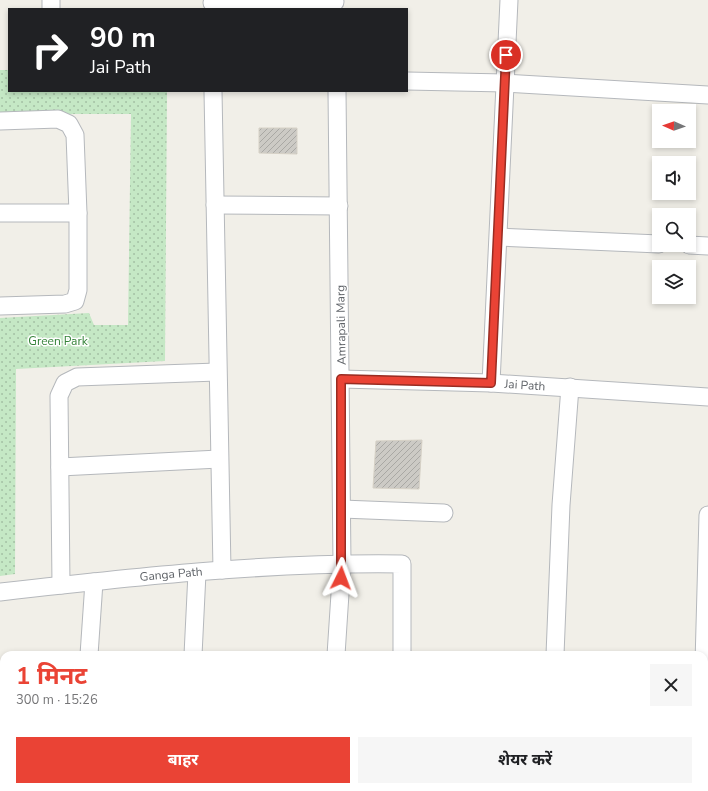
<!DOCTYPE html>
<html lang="hi">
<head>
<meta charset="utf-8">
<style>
	body { margin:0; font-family:"Nunito Sans","Noto Sans Devanagari",sans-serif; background:#f6f6f6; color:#202124; height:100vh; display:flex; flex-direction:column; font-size:15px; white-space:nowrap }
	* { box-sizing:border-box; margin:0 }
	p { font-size:13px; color:#757577 }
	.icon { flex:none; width:22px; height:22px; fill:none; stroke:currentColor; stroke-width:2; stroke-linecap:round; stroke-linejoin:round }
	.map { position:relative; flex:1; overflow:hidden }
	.panel { position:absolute; left:0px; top:651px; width:708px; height:140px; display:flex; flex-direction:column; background:#fff; border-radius:12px 12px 0 0; box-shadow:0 2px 6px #0003 }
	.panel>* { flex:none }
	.guide { position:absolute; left:8px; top:8px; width:400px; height:84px; border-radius:0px; box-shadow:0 2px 6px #0003; background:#202124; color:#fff; overflow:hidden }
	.needle { width:26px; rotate:272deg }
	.controls { position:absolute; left:652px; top:104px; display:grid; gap:8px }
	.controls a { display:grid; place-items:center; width:44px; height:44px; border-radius:0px; background:#fff; box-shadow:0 2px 6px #0003; font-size:20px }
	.pin { position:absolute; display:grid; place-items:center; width:34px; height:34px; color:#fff; margin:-17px; border:2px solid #fff; border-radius:50%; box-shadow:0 1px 4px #0007 }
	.me { position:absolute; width:44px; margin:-22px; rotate:3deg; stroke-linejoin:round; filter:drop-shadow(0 0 3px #0008) }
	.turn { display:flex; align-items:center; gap:14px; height:84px; padding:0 16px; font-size:18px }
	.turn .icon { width:52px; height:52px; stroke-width:2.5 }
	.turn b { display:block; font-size:28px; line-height:34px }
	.round { display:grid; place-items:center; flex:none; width:42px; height:42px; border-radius:0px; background:#f6f6f6 }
	.headline { display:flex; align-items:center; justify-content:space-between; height:68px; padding:0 16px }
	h1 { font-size:24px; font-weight:700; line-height:30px; color:#ea4335 }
	.cta { display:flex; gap:8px; margin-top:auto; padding:8px 16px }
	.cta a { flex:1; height:46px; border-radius:0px; background:#ea4335; color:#fff; font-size:16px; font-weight:700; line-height:46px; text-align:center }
	.cta a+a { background:#f6f6f6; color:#202124 }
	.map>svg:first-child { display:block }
</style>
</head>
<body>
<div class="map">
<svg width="708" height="791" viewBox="0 0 708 791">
	<defs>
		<pattern id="grass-dots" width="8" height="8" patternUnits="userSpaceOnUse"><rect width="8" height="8" fill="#c5e8c5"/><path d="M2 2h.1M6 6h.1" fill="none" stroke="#a3c0a4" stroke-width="1.8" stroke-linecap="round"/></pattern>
		<pattern id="building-hatch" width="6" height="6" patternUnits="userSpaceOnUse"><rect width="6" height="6" fill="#cccac5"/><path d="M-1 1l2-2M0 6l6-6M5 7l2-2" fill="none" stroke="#a9a8a4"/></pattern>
	</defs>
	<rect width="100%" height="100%" fill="#f1efe8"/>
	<path fill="url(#grass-dots)" d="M0,70H9V91H167L165,361L16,369L15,574L0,576V318L89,313L94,325H128L131,114H0Z"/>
	<path fill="url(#building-hatch)" stroke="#d6d1c6" d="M259,128H297V154L259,153Z
		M422,440L419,489L373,488L376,441Z"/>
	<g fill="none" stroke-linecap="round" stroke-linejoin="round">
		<g stroke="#b5b8bc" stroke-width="19">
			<g id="minor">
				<path d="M212,3L335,2"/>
				<path d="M51,9V0"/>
				<path d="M407,81L505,83L708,95"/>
				<path d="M213,91L222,570"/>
				<path d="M0,121L58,119L69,124L75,135L78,213V290L75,301L65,304L0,306"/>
				<path d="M215,205L339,206"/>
				<path d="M0,213H78"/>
				<path d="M499,237L659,244"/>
				<path d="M689,245L708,246"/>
				<path id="s1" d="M341,379L491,383L708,397"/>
				<path d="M491,383L509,0"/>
				<path d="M60,467L219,459"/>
				<path d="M342,509L444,513"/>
				<path d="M61,585L59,396L65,383L77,377L217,372"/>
				<path id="s2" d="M0,592C133,577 268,562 402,564V655"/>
				<path d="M89,655L94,582"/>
				<path d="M193,655L197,573"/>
				<path d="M336,655L342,563L337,91"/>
				<path d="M555,655L561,505L570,387"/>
				<path d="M704,663L708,515"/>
				<path d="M704,766L708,785"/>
				<path d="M80,791V787"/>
				<path d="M186,791V787"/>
				<path d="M326,791V787"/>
				<path d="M402,791V787"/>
				<path d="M550,791V787"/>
			</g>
		</g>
		<use href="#minor" stroke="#fff" stroke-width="17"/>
	</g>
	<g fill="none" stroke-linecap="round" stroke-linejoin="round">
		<g stroke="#982c22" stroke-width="10">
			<path id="route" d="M341,578V379L491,383L506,55"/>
		</g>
		<use href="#route" stroke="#ea4335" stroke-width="7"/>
	</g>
	<g text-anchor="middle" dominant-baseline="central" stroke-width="3" stroke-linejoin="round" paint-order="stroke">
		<g font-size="12" fill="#5f6368" stroke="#fff">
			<text transform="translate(341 325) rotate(-91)">Amrapali Marg</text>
			<text stroke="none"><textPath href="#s1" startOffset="184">Jai Path</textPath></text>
			<text stroke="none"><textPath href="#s2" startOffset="172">Ganga Path</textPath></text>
		</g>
		<g font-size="12" fill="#348238" stroke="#fff">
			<text x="58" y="341">Green Park</text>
		</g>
	</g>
</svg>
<div class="controls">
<a><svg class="needle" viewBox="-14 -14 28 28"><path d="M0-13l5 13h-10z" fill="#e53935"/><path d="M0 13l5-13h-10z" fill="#757577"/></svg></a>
<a><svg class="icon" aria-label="sound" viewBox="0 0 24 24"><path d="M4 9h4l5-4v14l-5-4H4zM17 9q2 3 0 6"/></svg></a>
<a><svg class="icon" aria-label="search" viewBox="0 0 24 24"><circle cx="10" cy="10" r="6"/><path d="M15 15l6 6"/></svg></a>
<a><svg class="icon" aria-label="layers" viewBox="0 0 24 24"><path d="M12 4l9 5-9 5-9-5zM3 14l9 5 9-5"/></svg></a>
</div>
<div class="pin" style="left:506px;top:55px;background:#d93025"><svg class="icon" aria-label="arrive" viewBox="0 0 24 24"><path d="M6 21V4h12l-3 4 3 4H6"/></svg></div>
<svg class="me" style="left:341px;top:578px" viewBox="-20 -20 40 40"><path d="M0-17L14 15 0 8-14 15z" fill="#ea4335" stroke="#fff" stroke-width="4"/></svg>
<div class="guide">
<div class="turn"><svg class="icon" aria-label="right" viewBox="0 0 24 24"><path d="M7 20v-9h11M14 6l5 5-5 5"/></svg><div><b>90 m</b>Jai Path</div></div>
</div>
<section class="panel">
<div class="headline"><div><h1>1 मिनट</h1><p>300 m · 15:26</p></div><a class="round"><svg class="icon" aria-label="close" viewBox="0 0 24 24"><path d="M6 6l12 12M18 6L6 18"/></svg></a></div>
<div class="cta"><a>बाहर</a><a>शेयर करें</a></div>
</section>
</div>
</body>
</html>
